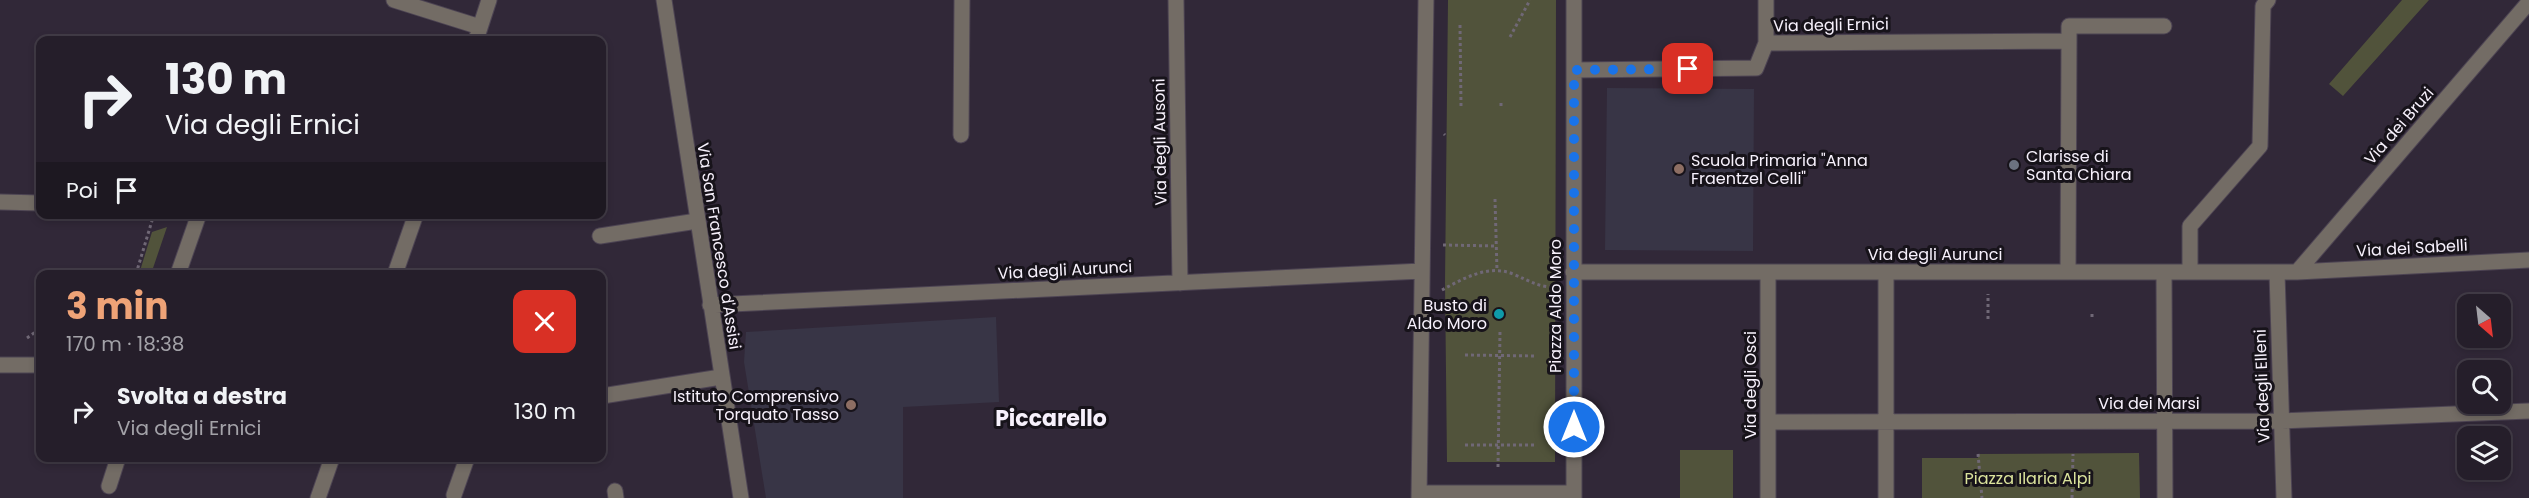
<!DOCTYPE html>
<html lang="it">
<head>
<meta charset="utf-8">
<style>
	body { margin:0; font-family:Poppins,sans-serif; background:#2d2732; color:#f1f3f6; height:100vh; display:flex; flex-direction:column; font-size:22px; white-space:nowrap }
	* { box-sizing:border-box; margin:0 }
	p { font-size:20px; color:#a3a2a8 }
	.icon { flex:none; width:33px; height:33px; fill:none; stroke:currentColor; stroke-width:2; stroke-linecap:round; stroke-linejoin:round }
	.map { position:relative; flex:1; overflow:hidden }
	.drawer { position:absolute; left:36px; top:270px; width:570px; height:192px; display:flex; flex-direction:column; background:#251e2a; border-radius:12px; box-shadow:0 3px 9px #0003,0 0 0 2px #423c47 }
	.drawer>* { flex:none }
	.hud { position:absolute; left:36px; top:36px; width:570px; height:183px; border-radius:12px; box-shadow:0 3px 9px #0003,0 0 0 2px #423c47; background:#251e2a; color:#f1f3f6; overflow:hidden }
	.needle { width:39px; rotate:152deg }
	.buttons { position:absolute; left:2457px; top:294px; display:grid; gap:12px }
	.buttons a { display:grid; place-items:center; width:54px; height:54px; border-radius:12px; background:#251e2a; box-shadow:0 3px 9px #0003,0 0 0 2px #423c47; font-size:30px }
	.pin { position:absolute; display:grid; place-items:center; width:51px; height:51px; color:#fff; margin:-26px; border-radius:12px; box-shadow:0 3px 9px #0006 }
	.me { position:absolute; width:66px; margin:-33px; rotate:0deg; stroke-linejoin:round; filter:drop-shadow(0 0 4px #0008) }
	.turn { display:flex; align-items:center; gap:21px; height:126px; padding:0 30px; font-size:27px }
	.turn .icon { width:78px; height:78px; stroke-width:2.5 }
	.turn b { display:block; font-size:42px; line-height:51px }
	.then { display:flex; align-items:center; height:57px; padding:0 30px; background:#0003; gap:12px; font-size:22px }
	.round { display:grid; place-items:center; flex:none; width:63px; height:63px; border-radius:12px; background:#2d2732 }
	.overview { display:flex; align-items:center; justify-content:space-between; height:102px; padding:0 30px }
	h1 { font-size:36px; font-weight:700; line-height:45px; color:#efa377 }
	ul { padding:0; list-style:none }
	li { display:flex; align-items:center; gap:18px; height:78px; padding:0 30px }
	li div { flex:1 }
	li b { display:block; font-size:22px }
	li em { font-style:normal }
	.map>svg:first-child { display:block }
</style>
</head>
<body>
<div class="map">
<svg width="2529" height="498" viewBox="0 0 2529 498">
	<rect width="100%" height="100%" fill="#312838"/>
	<path fill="#383546" d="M1607,88L1754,89L1753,251L1605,250Z
		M996,317L999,402L903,407V498H766L744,362L746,332Z"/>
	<path fill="#51533b" d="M1448,0H1556L1555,462H1447L1445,283Z
		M2402,0H2429L2343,96L2329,84Z
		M167,227L151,274H139L152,232Z
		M1680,450H1733V498H1680Z
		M2139,453L2140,498H1922V458H1978V454Z"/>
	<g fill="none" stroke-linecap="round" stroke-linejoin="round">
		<g stroke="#4d4453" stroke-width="17">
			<path id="minor" d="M394,0L480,27
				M664,0L741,498
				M1176,0L1180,283
				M1766,0V43
				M476,40L489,0
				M2069,41V26H2164
				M1574,70L1756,68L1766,43L2069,41L2068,272
				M961,135L962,0
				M0,202L40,203
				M600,236L697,221
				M1573,272H2297L2529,260
				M1886,272V498
				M2164,272L2165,498
				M2190,272V226L2260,146L2263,6L2268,0
				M2297,272L2529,2
				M2277,273L2284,498
				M178,274L199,214
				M395,274L416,214
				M710,305L1422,271
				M0,365H40
				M602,396L721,377
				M1768,422L2282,421L2529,411
				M109,486L118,458
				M615,491L616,498
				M1419,493H1573
				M454,495L467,458
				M318,498L332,458
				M1419,498L1426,0
				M1574,498V0
				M1768,498V272"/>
		</g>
		<path stroke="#706876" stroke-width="3" stroke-dasharray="3 3" stroke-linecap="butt" d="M1460,25L1461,106
			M1510,37L1530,0
			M1501,106V101
			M1444,134L1445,135
			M1495,199L1497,271
			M1443,245L1497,246
			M136,274L154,214
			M1442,290C1464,278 1489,264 1513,274C1530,281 1539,288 1558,287
			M2092,314V319
			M1988,319V294
			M27,338L37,331
			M1465,355L1537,356
			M1465,445H1534
			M1978,454L1982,498
			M1498,467L1500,331
			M2072,498L2073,454"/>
		<use href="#minor" stroke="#736c65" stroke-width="15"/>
	</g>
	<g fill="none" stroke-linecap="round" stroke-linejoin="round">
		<path stroke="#1a73e8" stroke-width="10" stroke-dasharray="0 18" d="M1574,427V70L1688,69"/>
	</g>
	<circle fill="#6b7280" stroke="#17131a" stroke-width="2" cx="2014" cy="165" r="6"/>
	<g fill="#8d6e63" stroke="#17131a" stroke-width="2">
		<circle cx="1679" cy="169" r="6"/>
		<circle cx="851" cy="405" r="6"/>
	</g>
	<circle fill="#0f9aa8" stroke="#17131a" stroke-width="2" cx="1499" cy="314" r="6"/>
	<g text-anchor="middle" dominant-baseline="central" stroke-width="6" stroke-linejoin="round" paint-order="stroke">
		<g font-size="16" fill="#f7f1fc" stroke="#17131a">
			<text transform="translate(1831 25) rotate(-1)">Via degli Ernici</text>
			<text transform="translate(2399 126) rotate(-49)">Via dei Bruzi</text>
			<text transform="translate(1160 142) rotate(-91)">Via degli Ausoni</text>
			<text transform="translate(719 246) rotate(81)">Via San Francesco d'Assisi</text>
			<text transform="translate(2412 248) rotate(-3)">Via dei Sabelli</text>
			<text x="1935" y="254">Via degli Aurunci</text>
			<text transform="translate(1065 270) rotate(-3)">Via degli Aurunci</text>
			<text transform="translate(1555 306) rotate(-90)">Piazza Aldo Moro</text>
			<text transform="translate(1750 385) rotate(-90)">Via degli Osci</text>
			<text transform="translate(2262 386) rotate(-92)">Via degli Elleni</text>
			<text x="2149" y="403">Via dei Marsi</text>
		</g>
		<g font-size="16" fill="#f7f1fc" stroke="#17131a" text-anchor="start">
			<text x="2026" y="156">Clarisse di<tspan x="2026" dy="18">Santa Chiara</tspan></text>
			<text x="1691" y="160">Scuola Primaria "Anna<tspan x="1691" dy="18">Fraentzel Celli"</tspan></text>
			<text x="1487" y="305" text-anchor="end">Busto di<tspan x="1487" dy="18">Aldo Moro</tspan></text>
			<text x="839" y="396" text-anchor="end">Istituto Comprensivo<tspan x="839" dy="18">Torquato Tasso</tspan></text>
		</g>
		<g font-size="16" fill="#dbe39c" stroke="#17131a">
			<text x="2028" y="478">Piazza Ilaria Alpi</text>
		</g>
		<g font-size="22" font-weight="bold" fill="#f7f1fc" stroke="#17131a">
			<text x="1051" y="418">Piccarello</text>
		</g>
	</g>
</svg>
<div class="buttons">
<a><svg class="needle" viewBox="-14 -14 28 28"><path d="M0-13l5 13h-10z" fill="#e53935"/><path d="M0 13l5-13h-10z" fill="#a3a2a8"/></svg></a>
<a><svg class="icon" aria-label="search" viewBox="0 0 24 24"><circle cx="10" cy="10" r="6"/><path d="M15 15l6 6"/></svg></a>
<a><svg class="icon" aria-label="layers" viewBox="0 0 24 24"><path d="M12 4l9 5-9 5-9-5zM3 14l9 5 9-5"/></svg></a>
</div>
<div class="pin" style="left:1688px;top:69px;background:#d93025"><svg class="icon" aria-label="arrive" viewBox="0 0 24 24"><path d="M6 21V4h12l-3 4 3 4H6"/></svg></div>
<svg class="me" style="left:1574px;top:427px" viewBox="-20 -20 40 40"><circle r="17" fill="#1a73e8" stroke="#fff" stroke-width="3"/><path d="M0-11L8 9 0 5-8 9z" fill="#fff"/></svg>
<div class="hud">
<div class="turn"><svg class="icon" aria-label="right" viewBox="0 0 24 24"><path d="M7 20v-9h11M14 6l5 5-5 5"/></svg><div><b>130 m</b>Via degli Ernici</div></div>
<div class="then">Poi<svg class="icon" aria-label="arrive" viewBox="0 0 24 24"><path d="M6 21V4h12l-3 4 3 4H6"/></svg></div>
</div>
<section class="drawer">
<div class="overview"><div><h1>3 min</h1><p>170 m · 18:38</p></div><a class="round" style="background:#d93025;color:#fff"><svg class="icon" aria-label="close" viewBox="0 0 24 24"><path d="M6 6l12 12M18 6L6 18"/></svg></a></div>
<ul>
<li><svg class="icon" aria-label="right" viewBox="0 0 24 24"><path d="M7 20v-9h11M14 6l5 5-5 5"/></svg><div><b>Svolta a destra</b><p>Via degli Ernici</p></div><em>130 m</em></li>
</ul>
</section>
</div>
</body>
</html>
